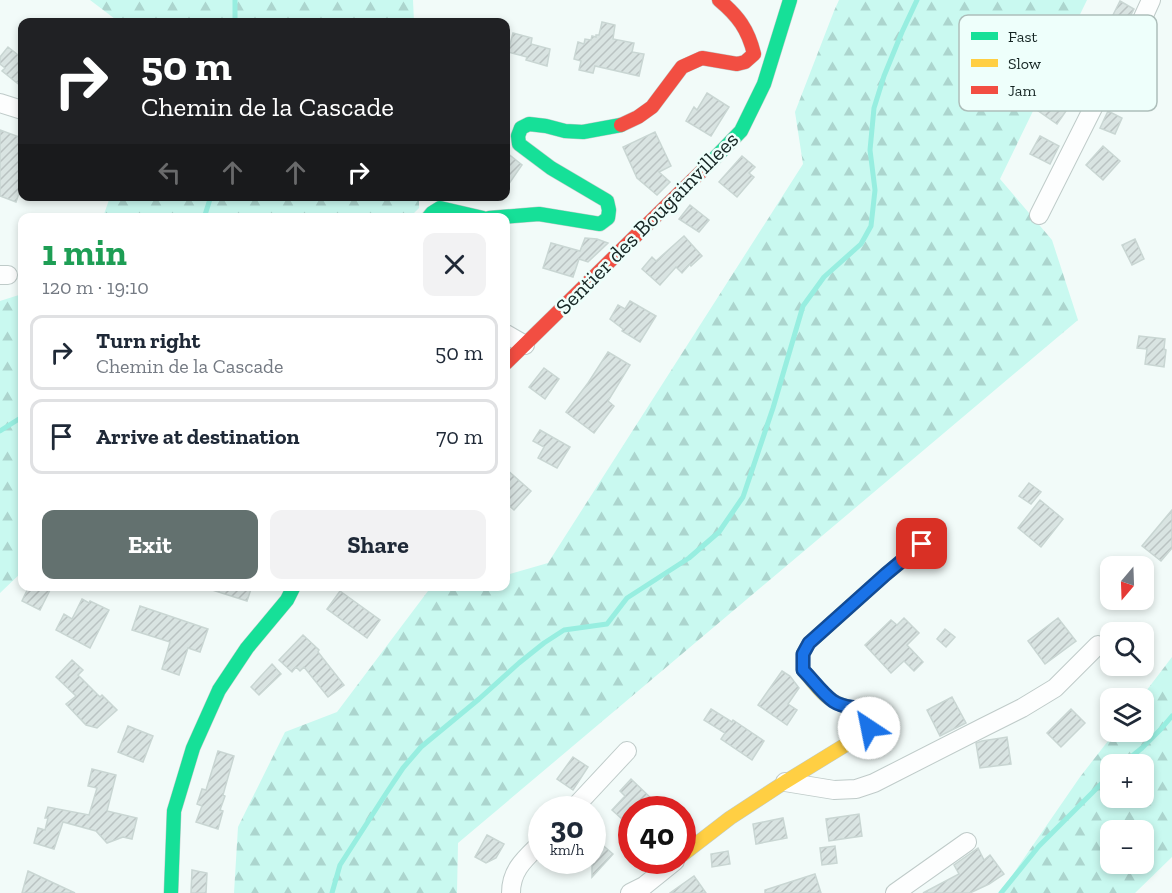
<!DOCTYPE html>
<html lang="en">
<head>
<meta charset="utf-8">
<style>
	body { margin:0; font-family:"Zilla Slab",serif; background:#f2f2f3; color:#1f2937; height:100vh; display:flex; flex-direction:column; font-size:22px; white-space:nowrap }
	* { box-sizing:border-box; margin:0 }
	p { font-size:20px; color:#747a83 }
	.icon { flex:none; width:33px; height:33px; fill:none; stroke:currentColor; stroke-width:2; stroke-linecap:round; stroke-linejoin:round }
	.map { position:relative; flex:1; overflow:hidden }
	.details { position:absolute; left:18px; top:213px; width:492px; height:378px; display:flex; flex-direction:column; background:#fff; border-radius:12px; box-shadow:0 3px 9px #0003 }
	.details>* { flex:none }
	.top-card { position:absolute; left:18px; top:18px; width:492px; height:183px; border-radius:12px; box-shadow:0 3px 9px #0003; background:#202124; color:#fff; overflow:hidden }
	.needle { width:39px; rotate:199deg }
	.buttons { position:absolute; left:1100px; top:556px; display:grid; gap:12px }
	.buttons a { display:grid; place-items:center; width:54px; height:54px; border-radius:12px; background:#fff; box-shadow:0 3px 9px #0003; font-size:30px }
	.speed { position:absolute; left:528px; top:796px; display:flex; gap:12px; font-size:30px; font-weight:700; text-align:center }
	.speed>* { display:grid; place-content:center; width:78px; height:78px; border-radius:50%; background:#fff; box-shadow:0 3px 9px #0003; line-height:1 }
	.speed small { font-size:15px; font-weight:400 }
	.speed .limit { border:9px solid #d22; background:#fff; color:#111 }
	.pin { position:absolute; display:grid; place-items:center; width:51px; height:51px; color:#fff; margin:-26px; border-radius:12px; box-shadow:0 3px 9px #0006 }
	.me { position:absolute; width:66px; margin:-33px; rotate:326deg; stroke-linejoin:round; filter:drop-shadow(0 0 4px #0008) }
	.turn { display:flex; align-items:center; gap:21px; height:126px; padding:0 24px; font-size:27px }
	.turn .icon { width:78px; height:78px; stroke-width:2.5 }
	.turn b { display:block; font-size:42px; line-height:51px }
	.lanes { display:flex; align-items:center; height:57px; padding:0 24px; background:#0003; justify-content:center; gap:30px; direction:ltr }
	.lanes .off { opacity:.35 }
	.round { display:grid; place-items:center; flex:none; width:63px; height:63px; border-radius:12px; background:#f2f2f3 }
	.headline { display:flex; align-items:center; justify-content:space-between; height:102px; padding:0 24px }
	h1 { font-size:36px; font-weight:700; line-height:45px; color:#1e9e55 }
	.action { display:flex; gap:12px; margin-top:auto; padding:12px 24px }
	.action a { flex:1; height:69px; border-radius:12px; background:#63716f; color:#fff; font-size:24px; font-weight:700; line-height:69px; text-align:center }
	.action a+a { background:#f2f2f3; color:#1f2937 }
	ul { padding:0; list-style:none }
	li { display:flex; align-items:center; gap:18px; height:75px; margin:0 12px 9px; padding:0 12px; border:3px solid #e0e1e3; border-radius:12px }
	li div { flex:1 }
	li b { display:block; font-size:22px }
	li em { font-style:normal }
	.map>svg:first-child { display:block }
</style>
</head>
<body>
<div class="map">
<svg width="1172" height="893" viewBox="0 0 1172 893">
	<defs>
		<pattern id="forest-firs" width="22" height="20" patternUnits="userSpaceOnUse" patternTransform="scale(1.5)"><rect width="22" height="20" fill="#c9f9f0"/><path d="M5 1l3.5 6h-7zM16 11l3.5 6h-7z" fill="#acd5ce"/></pattern>
		<pattern id="building-hatch" width="6" height="6" patternUnits="userSpaceOnUse" patternTransform="scale(1.5)"><rect width="6" height="6" fill="#d9e4e2"/><path d="M-1 1l2-2M0 6l6-6M5 7l2-2" fill="none" stroke="#bac3c2"/></pattern>
	</defs>
	<rect width="100%" height="100%" fill="#f2fbf9"/>
	<path fill="url(#forest-firs)" fill-rule="evenodd" d="M90,0H413L414,22H119Z
		M839,0H1087L1000,179L1052,240L1078,320L458,843L457,893H234L238,827L285,732L337,712L431,587L506,586V575L548,563L803,164L795,112L834,11Z
		M110,197L419,196V208L409,218L103,217Z
		M22,294V572L0,593V301Z
		M1172,657V857L1135,893H1000L1080,777L1115,732H1143V699H1140ZM1110,765H1143V798H1110ZM1110,831H1143V864H1110Z"/>
	<g fill="none" stroke-linecap="round" stroke-linejoin="round">
		<path stroke="#97eee0" stroke-width="5" d="M235,0V22
			M204,218L211,196
			M0,431L22,417
			M1121,765L1142,748L1161,729L1172,716
			M332,893L340,865L387,792L403,768L421,747L479,699L519,663L544,643L564,630L607,624L627,598L689,558L719,532L743,497L773,408L803,306L824,277L861,244L871,226L875,190L870,150L874,108L884,76L902,32L917,0
			M1001,893L1039,846L1110,775"/>
	</g>
	<path fill="url(#building-hatch)" stroke="#c9d6d3" stroke-width="1.5" d="M1120,1L1134,9L1124,28L1106,57L1092,48L1101,34L1103,35Z
		M602,22L615,25L613,39L634,43L632,52L644,54L639,76L595,66L593,73L579,70L581,61L574,59L578,42L584,44L585,39L591,40L592,36L596,37V35H599Z
		M513,33L532,38L531,44L550,49L547,66L526,60L527,57L508,52Z
		M8,47L22,58V87L2,71L5,68L0,64V57Z
		M1076,68L1089,78L1057,124L1037,110L1048,94L1055,99Z
		M707,93L729,107L711,136L686,121L694,107L697,110Z
		M1108,111L1122,118L1115,134L1100,128Z
		M0,130L22,138V185L16,202L0,196Z
		M655,132L671,166L659,172L670,182L657,195L637,178L623,147Z
		M1040,136L1059,146L1050,164L1030,154Z
		M1103,146L1120,161L1103,180L1086,165Z
		M506,152L522,165L506,188Z
		M742,156L755,167L749,173L754,177L737,197L719,182Z
		M690,205L709,220L699,232L679,219Z
		M684,236L702,256L691,266L690,264L682,273L676,267L660,285L642,269L652,257L656,261Z
		M585,238L597,239L608,243L588,262L579,259L573,277L543,268L551,243L580,251Z
		M1135,239L1144,259L1132,265L1122,245Z
		M630,301L656,316L640,342L622,331L623,329L610,319L618,305L625,309Z
		M1139,336L1165,339L1164,349L1166,350L1164,367L1145,364L1147,349L1137,348Z
		M608,352L630,365L608,401L614,406L594,433L566,412L588,383Z
		M544,368L559,379L545,399L529,387Z
		M540,430L570,447L557,468L538,458L544,447L533,441Z
		M506,469L531,491L514,510L506,503Z
		M1029,483L1041,492L1031,504L1019,496Z
		M1040,500L1063,519L1041,547L1018,528Z
		M1172,510V548L1161,561L1142,546Z
		M29,586H52L40,610L22,601Z
		M212,586H252L247,601L212,590Z
		M340,591L380,620L367,638L327,609Z
		M82,599L89,603L90,601L109,610L90,648L56,630L64,614L72,619Z
		M140,606L208,629L200,652L188,648L179,675L162,669L170,642L132,630Z
		M904,618L919,633L907,645L923,662L914,671L904,661L891,673L865,645L891,620L897,625Z
		M1058,618L1076,641L1045,664L1028,641Z
		M945,629L955,637L946,647L937,639Z
		M303,635L319,650L318,652L344,685L328,697L304,667L300,671L296,667L292,672L279,660Z
		M72,660L83,670L78,675L100,697L102,695L117,710L97,728L86,725L66,704L76,696L56,677Z
		M272,664L281,674L259,695L251,687Z
		M782,671L790,676L799,688L788,704L797,710L787,725L758,705Z
		M952,697L966,723L940,736L927,710Z
		M711,709L732,722L733,720L764,741L752,760L721,739L725,733L704,720Z
		M1071,709L1085,723L1061,747L1047,733Z
		M128,726L153,736L143,762L118,752Z
		M1007,737L1011,764L980,768L976,743L982,741Z
		M218,751L234,756L223,795L225,796L220,810L223,811L218,829L196,822L202,806L197,804L202,789L206,790Z
		M573,757L588,767L573,790L557,779Z
		M92,769L116,775L107,811L137,818L132,839L123,837L107,843L96,831L63,822L54,849L34,843L38,828L45,830L48,818H45L48,807L89,815L97,788L88,786Z
		M631,779L655,802L647,810H632V828L612,810L625,796L620,791Z
		M859,814L862,836L829,841L826,819Z
		M783,818L787,838L756,844L753,824Z
		M487,835L504,844L496,858L486,863L475,857Z
		M592,836L613,854L592,877Z
		M835,846L837,863L822,865L820,848Z
		M978,848L984,860L990,855L1004,874L989,884L970,893H923L959,874L954,865Z
		M728,851L730,864L712,867L711,854Z
		M192,870L207,873L206,893H191Z
		M28,871L75,893H22Z
		M815,874L821,893H765V890Z
		M694,876L706,893H670Z"/>
	<g fill="none" stroke-linecap="round" stroke-linejoin="round">
		<g stroke="#bfcbc9" stroke-width="20">
			<path id="street" d="M0,103L22,110
				M1039,215L1106,82L1141,22L1151,0
				M0,275H8
				M506,334L525,345
				M785,782L834,790L856,789L874,783L984,727L1022,708L1055,688L1098,645
				M572,810L627,751
				M511,893C511,869 526,858 542,842
				M630,893L644,886L675,861
				M895,893L967,842"/>
		</g>
		<g stroke="#bfcbc9" stroke-width="15">
			<path id="fast" d="M710,163L741,131L764,84L790,0
				M428,218L432,213L440,208L483,218
				M489,218L539,214L600,224L608,218L609,210L607,201L551,168L519,144L518,136L521,128L529,124L546,126L565,131L583,132L621,125
				M171,893L174,811L193,748L219,690L247,648L287,600L294,586"/>
		</g>
		<g stroke="#bfcbc9" stroke-width="15">
			<path id="slow" d="M682,855L730,818L785,782L860,736L869,728L872,717C861,707 849,709 837,703C823,697 813,681 803,670V654L809,643L886,574L922,545"/>
		</g>
		<g stroke="#bfcbc9" stroke-width="15">
			<path id="jam" d="M621,125L638,117L652,107L682,67L702,58L737,64L745,62L754,54C748,29 738,16 719,0
				M506,363L710,163"/>
		</g>
		<use href="#street" stroke="#fdfefe" stroke-width="18"/>
		<use href="#fast" stroke="#16e098" stroke-width="14"/>
		<use href="#slow" stroke="#ffcf43" stroke-width="14"/>
		<use href="#jam" stroke="#f24e42" stroke-width="14"/>
	</g>
	<g fill="none" stroke-linecap="round" stroke-linejoin="round">
		<g stroke="#114b97" stroke-width="15">
			<path id="route" d="M869,728L872,717C859,703 848,711 833,701C822,693 813,680 803,670V654L809,643L886,574L922,544"/>
		</g>
		<use href="#route" stroke="#1a73e8" stroke-width="10"/>
	</g>
	<g text-anchor="middle" dominant-baseline="central" stroke-width="5" stroke-linejoin="round" paint-order="stroke">
		<g font-size="22" fill="#162624" stroke="#eefffb">
			<text transform="translate(647 223) rotate(-45)">Sentier des Bougainvillees</text>
		</g>
	</g>
	<rect x="959" y="15" width="198" height="96" rx="9" fill="#eefffb" stroke="#adbeba" stroke-width="1.5"/>
	<rect x="971" y="32" width="27" height="8" fill="#16e098"/>
	<rect x="971" y="59" width="27" height="8" fill="#ffcf43"/>
	<rect x="971" y="86" width="27" height="8" fill="#f24e42"/>
	<g font-size="16" fill="#162624">
		<text x="1008" y="42">Fast</text>
		<text x="1008" y="69">Slow</text>
		<text x="1008" y="96">Jam</text>
	</g>
</svg>
<div class="buttons">
<a><svg class="needle" viewBox="-14 -14 28 28"><path d="M0-13l5 13h-10z" fill="#e53935"/><path d="M0 13l5-13h-10z" fill="#747a83"/></svg></a>
<a><svg class="icon" aria-label="search" viewBox="0 0 24 24"><circle cx="10" cy="10" r="6"/><path d="M15 15l6 6"/></svg></a>
<a><svg class="icon" aria-label="layers" viewBox="0 0 24 24"><path d="M12 4l9 5-9 5-9-5zM3 14l9 5 9-5"/></svg></a>
<a>+</a>
<a>−</a>
</div>
<div class="speed"><div>30<small>km/h</small></div><div class="limit">40</div></div>
<div class="pin" style="left:922px;top:544px;background:#d93025"><svg class="icon" aria-label="arrive" viewBox="0 0 24 24"><path d="M6 21V4h12l-3 4 3 4H6"/></svg></div>
<svg class="me" style="left:869px;top:728px" viewBox="-20 -20 40 40"><circle r="19" fill="#fff"/><path d="M0-13L10 11 0 6-10 11z" fill="#1a73e8"/></svg>
<div class="top-card">
<div class="turn"><svg class="icon" aria-label="right" viewBox="0 0 24 24"><path d="M7 20v-9h11M14 6l5 5-5 5"/></svg><div><b>50 m</b>Chemin de la Cascade</div></div>
<div class="lanes"><svg class="icon off" aria-label="left" viewBox="0 0 24 24"><path d="M17 20v-9H6M10 6l-5 5 5 5"/></svg><svg class="icon off" aria-label="ahead" viewBox="0 0 24 24"><path d="M12 20V5M6 11l6-6 6 6"/></svg><svg class="icon off" aria-label="ahead" viewBox="0 0 24 24"><path d="M12 20V5M6 11l6-6 6 6"/></svg><svg class="icon" aria-label="right" viewBox="0 0 24 24"><path d="M7 20v-9h11M14 6l5 5-5 5"/></svg></div>
</div>
<section class="details">
<div class="headline"><div><h1>1 min</h1><p>120 m · 19:10</p></div><a class="round"><svg class="icon" aria-label="close" viewBox="0 0 24 24"><path d="M6 6l12 12M18 6L6 18"/></svg></a></div>
<ul>
<li><svg class="icon" aria-label="right" viewBox="0 0 24 24"><path d="M7 20v-9h11M14 6l5 5-5 5"/></svg><div><b>Turn right</b><p>Chemin de la Cascade</p></div><em>50 m</em></li>
<li><svg class="icon" aria-label="arrive" viewBox="0 0 24 24"><path d="M6 21V4h12l-3 4 3 4H6"/></svg><div><b>Arrive at destination</b></div><em>70 m</em></li>
</ul>
<div class="action"><a>Exit</a><a>Share</a></div>
</section>
</div>
</body>
</html>
